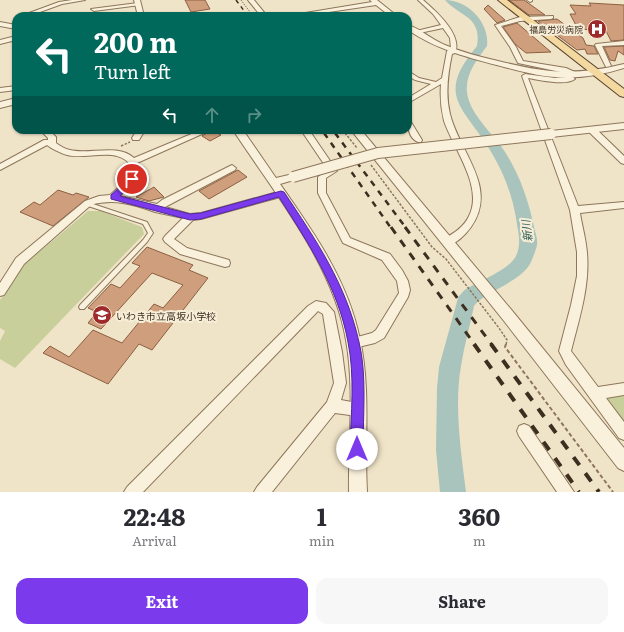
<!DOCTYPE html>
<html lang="en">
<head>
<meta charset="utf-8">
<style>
	body { margin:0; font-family:Literata,"Noto Sans JP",serif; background:#f7f7f7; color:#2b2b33; height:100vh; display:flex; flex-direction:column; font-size:15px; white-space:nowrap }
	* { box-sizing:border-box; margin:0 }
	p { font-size:13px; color:#7c7c81 }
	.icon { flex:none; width:22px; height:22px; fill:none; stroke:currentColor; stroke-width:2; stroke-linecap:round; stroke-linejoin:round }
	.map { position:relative; height:492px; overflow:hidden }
	.panel { display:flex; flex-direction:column; background:#fff; flex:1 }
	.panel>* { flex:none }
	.banner { position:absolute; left:12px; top:12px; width:400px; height:122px; border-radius:12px; box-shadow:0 1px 3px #0004; background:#00695c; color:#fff; overflow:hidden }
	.pin { position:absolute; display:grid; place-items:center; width:34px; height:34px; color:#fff; margin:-17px; border:2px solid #fff; border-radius:50%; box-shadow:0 1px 4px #0007 }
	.me { position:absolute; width:44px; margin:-22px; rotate:0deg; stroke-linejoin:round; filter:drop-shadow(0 0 3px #0008) }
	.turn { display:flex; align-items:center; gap:14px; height:84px; padding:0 16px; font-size:18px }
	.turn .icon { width:52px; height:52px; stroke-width:2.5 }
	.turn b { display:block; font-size:28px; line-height:34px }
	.lanes { display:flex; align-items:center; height:38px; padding:0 16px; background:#0003; justify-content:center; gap:20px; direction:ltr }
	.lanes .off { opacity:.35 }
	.eta { display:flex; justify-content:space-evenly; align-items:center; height:68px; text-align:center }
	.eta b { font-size:24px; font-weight:700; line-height:28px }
	.cta { display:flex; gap:8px; margin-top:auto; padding:8px 16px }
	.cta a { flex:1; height:46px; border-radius:12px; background:#7c3aed; color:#fff; font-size:16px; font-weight:700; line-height:46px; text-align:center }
	.cta a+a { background:#f7f7f7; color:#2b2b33 }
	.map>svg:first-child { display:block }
</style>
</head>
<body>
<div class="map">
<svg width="624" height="492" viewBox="0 0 624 492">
	<rect width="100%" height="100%" fill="#f0e4c8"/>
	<path fill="#c9cf9b" d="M88,211H101L142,227L144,234L15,368L0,359V341L5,331L0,328V300L25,264Z
		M624,389V433L595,394Z"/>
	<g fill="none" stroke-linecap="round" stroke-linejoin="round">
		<path fill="#a9c4bc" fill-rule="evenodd" d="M445,0C468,0 490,23 487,46C477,60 465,74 467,92C469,112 489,130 501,146C518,170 528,198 534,227C535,232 538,239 537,245C536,250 533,257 531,262C522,282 483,292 474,306C470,326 464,346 461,366C454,405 461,453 466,492H440L436,450L437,388L439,367L458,298C460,295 463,291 466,289C478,282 510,269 516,256C522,243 518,232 516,218C512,194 503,171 490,150C463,106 435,96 477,46C482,16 460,17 445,0Z"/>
	</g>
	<path fill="#cf9f7d" stroke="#8d5f41" d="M185,0H205L210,9L191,12Z
		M509,0H524L545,15H529Z
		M589,3L624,5V40L611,41L606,31L578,29L570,14H576L570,5L591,6Z
		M488,5L505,20L497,23L484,9Z
		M557,19L583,38L586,45L594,46L598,54H587L585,49L577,50L538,21Z
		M517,23L551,52L526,53L515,44L503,27Z
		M624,46V55L618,51L615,61L610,60L604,47Z
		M212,130L221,135L210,141L202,136Z
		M238,170L247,177L209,199L199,191Z
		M154,187L164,197L149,201L136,197Z
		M58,190L73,195L76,193L89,197L53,226L20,212L34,202L40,205Z
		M147,247L193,265L189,270L208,278L152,350L139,344L108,384L43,353L50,346L69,357L93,330L122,343L154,304L163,308L183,285L152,273L101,329L88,323L97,312L88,308L111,284L120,288L140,266L132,263Z"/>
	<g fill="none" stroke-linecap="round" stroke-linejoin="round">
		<g stroke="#8d765c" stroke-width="2">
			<path id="service" d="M87,202L147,222L153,233L147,242L84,309H80L79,307L80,305L143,240L148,233L143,224L85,205V204Z"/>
		</g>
		<g stroke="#8d765c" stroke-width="2">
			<path id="minor" d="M72,0H85L62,4L29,16H21L59,2Z
				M418,0H423C436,11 463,35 455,53L452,54C448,73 445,94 450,114C459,152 499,187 471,227C466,234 457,243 448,246L443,242L444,239C454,233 464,227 469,216C484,187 453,148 444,121C441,109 440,96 441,84L408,103V98L431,84L415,80L408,76V71L419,78L436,82L442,78L447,51L451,49L450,38L443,28L415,34L412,32L441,25L433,14Z
				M527,0H532V1L530,2Z
				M138,3L140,5L94,11L91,9Z
				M553,16V18L551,19L520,21L501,26L516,47L523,61L566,68L577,73L574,75L570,74L575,79C566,86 540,80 528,78L578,206L624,202V208L580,213C582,226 586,239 587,253C590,286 579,319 571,351L598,387L624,383V395L606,398L624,422V440L619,438L566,365L559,351L571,305L577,276V252L570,210L522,76L525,74L555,78L567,77L565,75L566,74H570L518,63L510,47L495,25L520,17Z
				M0,22L16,25V29L0,26Z
				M16,36V40L0,44V40Z
				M624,41V45L602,46L611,66L606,67L595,45L596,44Z
				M16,86V90L0,92V88Z
				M408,122H411L422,140L421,142H418C410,139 408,129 408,122Z
				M588,127H594L624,156V164L621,163L588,131Z
				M40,130H49L56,137V143C60,146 65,149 70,150C89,155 118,143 134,158L201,130H211L137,163C141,177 129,187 120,196L157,204L162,200L232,165L236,168L235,170L165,207L190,214L201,213L281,191L285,194L284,196L201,219L193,220L174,239L187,248L229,260L230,263L229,266L225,267L180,254L165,242L163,239L165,236L183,218C174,216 164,214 155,212C135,205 114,198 91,205L24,264L4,295L0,296V283L16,258L85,201L99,196L110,195C120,186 132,178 129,163C114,147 86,160 67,155C61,153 52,149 47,145L0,170V164L44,140H48V138Z
				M137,130H145L139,140H133L132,138Z
				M301,130H309L337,171L326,178V193L350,238L390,254L402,270L408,281L410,290L408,297L384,338L375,343L354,348L350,347L348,343L350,339L372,333L376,330L399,293L397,281L382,260L343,243L318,193V177L328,170Z
				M316,301L326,303L334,312L342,352L346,383L341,400L362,404L364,409L362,414L357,416L335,413L272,492H254L257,487L327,402L334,383L323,314L318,311L143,492H124L127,487L308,306Z
				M524,424L529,426L574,492H557L519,436L517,431L519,426Z"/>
		</g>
		<g stroke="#8d765c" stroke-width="2">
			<path id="tertiary" d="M134,0H140L144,16H138Z
				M248,0H254L267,16H261Z
				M370,0H377L397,16H390L376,5L302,16H287L372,2Z
				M408,25C421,29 432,40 445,45C462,52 480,57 498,61C547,73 575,76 624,64V68C602,75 578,79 555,77C537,76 521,71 504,67C470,58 437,50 408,30Z
				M16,98V104L0,108V102Z
				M624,123V129L551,137L546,134L551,131Z
				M233,130H243L276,178L293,174L297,175L298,177L297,179L280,184C313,231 349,282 360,340C371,389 364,442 367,492H349C348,442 355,390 346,340C333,264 275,194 233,130Z
				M351,130H361L514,313L624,448V471L618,468L504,321Z"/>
		</g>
		<g stroke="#5b4430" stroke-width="2">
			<path id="primary" d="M498,0H507L624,89V97L620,96Z"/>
		</g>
		<path stroke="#8d765c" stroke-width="1" stroke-dasharray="1.5 1" stroke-linecap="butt" d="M241,0L253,16
			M342,130L346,134"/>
		<path stroke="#8d765c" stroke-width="1.5" stroke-dasharray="2.5 1.5" stroke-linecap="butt" d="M345,133L357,148
			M121,146L130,142
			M371,165L432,247L446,259L499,328L507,340L506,345"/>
		<path stroke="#8d765c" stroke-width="2" stroke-dasharray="4 2.5" stroke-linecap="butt" d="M506,344L505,347L613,492"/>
		<use href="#service" fill="#faf1dc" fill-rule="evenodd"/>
		<use href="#minor" fill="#faf1dc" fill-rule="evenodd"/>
		<use href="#tertiary" fill="#faf1dc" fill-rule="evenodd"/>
		<use href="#primary" fill="#f3d9a0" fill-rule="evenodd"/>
		<path stroke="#3d2e20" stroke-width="1.5" stroke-dasharray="4 4" stroke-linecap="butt" d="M236,0L248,16"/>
		<path stroke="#3d2e20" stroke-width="2" stroke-dasharray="5 5" stroke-linecap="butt" d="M322,130L325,134
			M333,130L336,134"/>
		<path stroke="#3d2e20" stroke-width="2.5" stroke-dasharray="6 6" stroke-linecap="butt" d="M324,133L391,228
			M335,133L406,228"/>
		<path stroke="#3d2e20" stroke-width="3" stroke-dasharray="8 8" stroke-linecap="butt" d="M391,227L475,345
			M405,227L492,345"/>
		<path stroke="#3d2e20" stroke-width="4" stroke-dasharray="10 10" stroke-linecap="butt" d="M474,344L579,492
			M491,344L599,492"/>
		<g stroke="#8d765c" stroke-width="10" stroke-linecap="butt">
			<path id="tertiary-bridge-far1" d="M548,134H551"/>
		</g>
		<g stroke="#8d765c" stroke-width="12" stroke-linecap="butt">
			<path id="tertiary-bridge" d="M293,177L378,153L551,134"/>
		</g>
		<use href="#tertiary-bridge-far1" stroke="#faf1dc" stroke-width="8"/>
		<use href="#tertiary-bridge" stroke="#faf1dc" stroke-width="10"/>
	</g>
	<path fill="#7c3aed" stroke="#51269a" d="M132,176L136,179L120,196L190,214L201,213L281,191L284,192C316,240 346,284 359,342C367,374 363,415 363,449L361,453L357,455L352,453L350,449C351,414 355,376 348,342C338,287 308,243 279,197L201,219L190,220L111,199V195Z"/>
	<defs>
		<g id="hospital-disc" transform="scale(1)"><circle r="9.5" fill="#9e2a2b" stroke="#f7eed8"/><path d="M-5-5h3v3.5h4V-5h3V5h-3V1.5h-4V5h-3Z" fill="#fff"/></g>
		<g id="school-disc" transform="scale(1)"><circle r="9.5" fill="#9e2a2b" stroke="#f7eed8"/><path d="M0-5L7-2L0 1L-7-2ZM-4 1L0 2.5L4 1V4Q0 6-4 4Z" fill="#fff"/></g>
	</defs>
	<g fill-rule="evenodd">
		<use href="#hospital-disc" x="597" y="29"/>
		<use href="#school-disc" x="102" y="315"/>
	</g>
	<g text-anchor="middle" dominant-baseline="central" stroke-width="4" stroke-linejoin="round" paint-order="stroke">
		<g font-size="9" fill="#3d2e20" stroke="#f7eed8" text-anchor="end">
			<text x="583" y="29">福島労災病院</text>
		</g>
		<g font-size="10" fill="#3d2e20" stroke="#f7eed8" text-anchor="start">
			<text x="116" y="315">いわき市立高坂小学校</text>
		</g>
		<g font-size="11" font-style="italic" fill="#2f5d5a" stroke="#f7eed8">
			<text transform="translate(526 231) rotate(-97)">新川</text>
		</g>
	</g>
</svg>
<div class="pin" style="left:132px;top:179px;background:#d93025"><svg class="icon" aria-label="arrive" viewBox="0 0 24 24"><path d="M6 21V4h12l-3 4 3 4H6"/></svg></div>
<svg class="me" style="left:357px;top:449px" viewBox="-20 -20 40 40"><circle r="19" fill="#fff"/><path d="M0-13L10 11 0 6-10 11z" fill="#7c3aed"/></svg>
<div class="banner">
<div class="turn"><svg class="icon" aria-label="left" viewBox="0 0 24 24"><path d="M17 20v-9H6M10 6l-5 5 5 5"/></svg><div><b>200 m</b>Turn left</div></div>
<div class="lanes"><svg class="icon" aria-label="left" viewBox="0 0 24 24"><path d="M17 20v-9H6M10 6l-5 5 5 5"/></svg><svg class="icon off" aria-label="ahead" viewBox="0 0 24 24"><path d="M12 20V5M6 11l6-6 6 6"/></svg><svg class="icon off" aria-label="right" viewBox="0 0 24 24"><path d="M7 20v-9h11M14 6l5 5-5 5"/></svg></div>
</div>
</div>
<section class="panel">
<div class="eta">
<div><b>22:48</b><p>Arrival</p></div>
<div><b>1</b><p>min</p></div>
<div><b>360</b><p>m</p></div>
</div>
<div class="cta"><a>Exit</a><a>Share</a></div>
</section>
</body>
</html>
